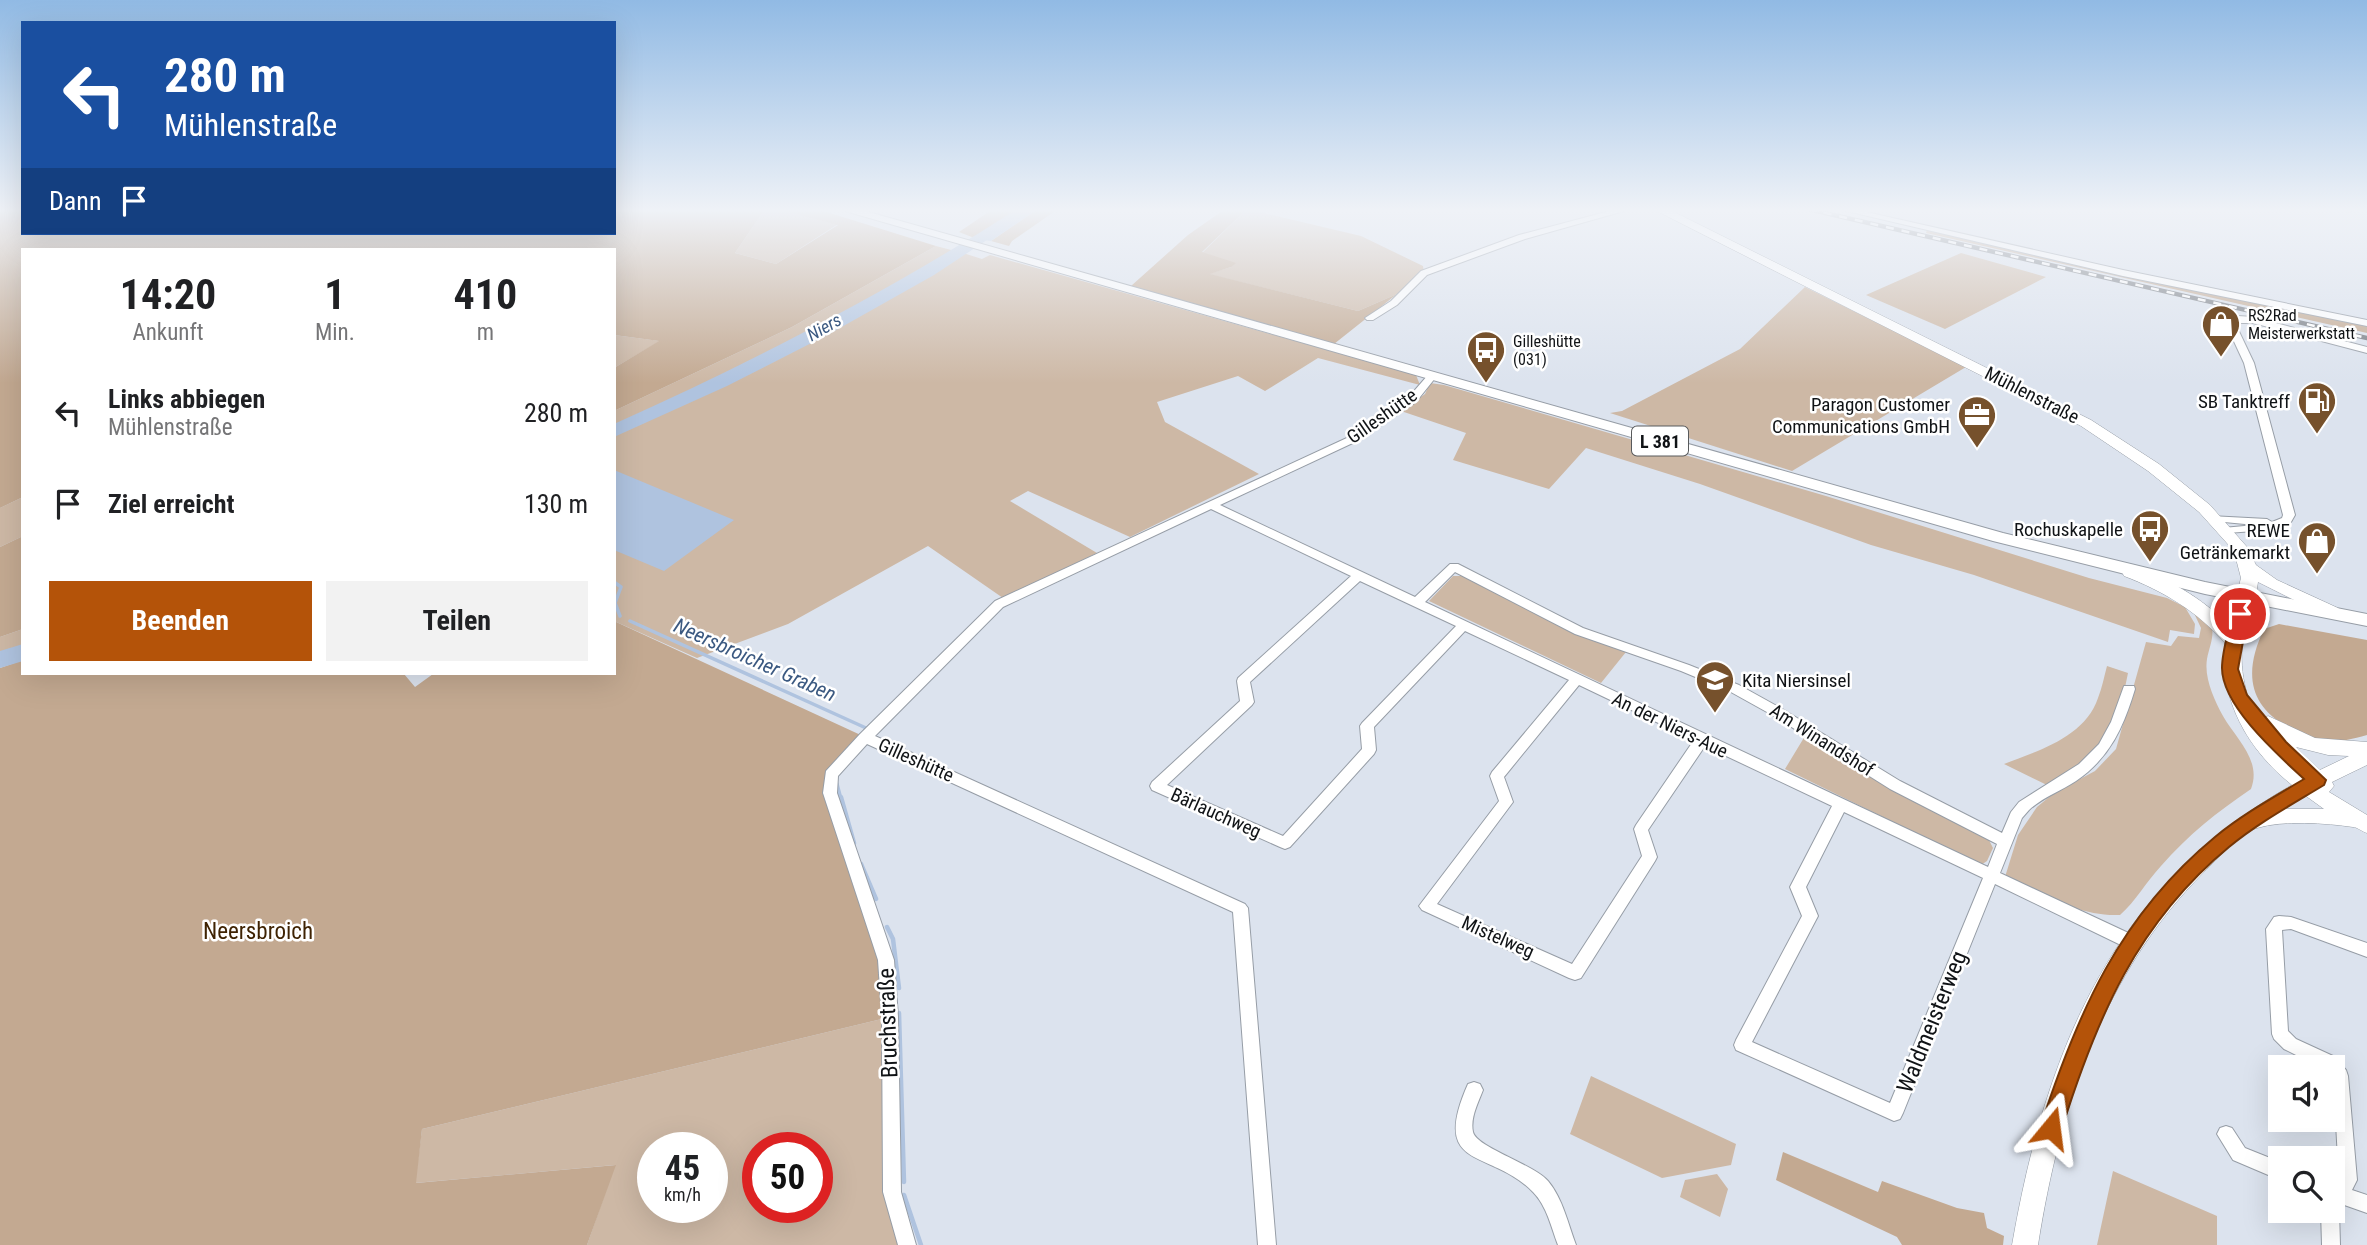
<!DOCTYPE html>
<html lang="de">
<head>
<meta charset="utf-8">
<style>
	body { margin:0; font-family:"Roboto Condensed",sans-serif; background:#f2f2f2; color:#202124; height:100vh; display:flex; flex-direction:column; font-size:26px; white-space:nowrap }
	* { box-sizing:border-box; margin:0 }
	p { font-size:23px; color:#757577 }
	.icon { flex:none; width:38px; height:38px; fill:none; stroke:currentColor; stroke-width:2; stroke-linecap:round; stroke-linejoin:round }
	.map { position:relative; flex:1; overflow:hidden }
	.drawer { position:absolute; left:21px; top:248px; width:595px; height:427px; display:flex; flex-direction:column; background:#fff; border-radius:0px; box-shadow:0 7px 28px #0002 }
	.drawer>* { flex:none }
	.hud { position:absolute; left:21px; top:21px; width:595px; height:214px; border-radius:0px; box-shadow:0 7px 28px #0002; background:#1a4fa0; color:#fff; overflow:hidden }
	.tools { position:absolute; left:2268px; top:1055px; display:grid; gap:14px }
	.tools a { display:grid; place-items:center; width:77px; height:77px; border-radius:0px; background:#fff; box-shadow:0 7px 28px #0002; font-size:35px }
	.speed { position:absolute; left:637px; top:1132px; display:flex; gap:14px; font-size:35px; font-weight:700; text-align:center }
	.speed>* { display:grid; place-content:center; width:91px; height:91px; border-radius:50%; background:#fff; box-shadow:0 7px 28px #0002; line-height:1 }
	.speed small { font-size:18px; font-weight:400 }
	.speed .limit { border:10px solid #d22; background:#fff; color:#111 }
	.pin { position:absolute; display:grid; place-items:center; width:60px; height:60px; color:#fff; margin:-30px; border:4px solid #fff; border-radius:50%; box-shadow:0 2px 7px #0007 }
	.me { position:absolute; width:77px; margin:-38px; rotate:16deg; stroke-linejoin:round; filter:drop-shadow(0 0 5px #0008) }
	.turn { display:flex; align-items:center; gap:24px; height:147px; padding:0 28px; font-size:32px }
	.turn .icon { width:91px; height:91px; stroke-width:2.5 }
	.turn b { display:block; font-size:49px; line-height:60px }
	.then { display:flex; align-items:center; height:66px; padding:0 28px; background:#0003; gap:14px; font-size:26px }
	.eta { display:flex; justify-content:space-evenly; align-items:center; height:119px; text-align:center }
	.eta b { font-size:42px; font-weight:700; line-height:49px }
	.button { display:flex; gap:14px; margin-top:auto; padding:14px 28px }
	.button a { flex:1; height:80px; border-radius:0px; background:#b45309; color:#fff; font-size:28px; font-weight:700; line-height:80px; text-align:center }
	.button a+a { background:#f2f2f2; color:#202124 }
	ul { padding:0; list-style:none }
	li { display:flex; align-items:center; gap:21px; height:91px; padding:0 28px }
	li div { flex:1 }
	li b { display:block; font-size:26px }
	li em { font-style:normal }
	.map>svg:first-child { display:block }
</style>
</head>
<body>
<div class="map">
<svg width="2367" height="1245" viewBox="0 0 2367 1245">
	<rect width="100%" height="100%" fill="#dce3ee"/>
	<path fill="#cdb8a5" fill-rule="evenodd" d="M765,209H778L838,224L776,264L735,253Z
		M1247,209L1361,236L1423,266L1424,273L1397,294L1358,311L1208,274L1231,267L1202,253Z
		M936,246L955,251L726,377L614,428V411L792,327Z
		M963,253L982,259L990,255L1416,375L1420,385L1318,358L1265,391L1238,376L1157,402L1165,422L1259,474L1130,537L1028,491L1010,501L1097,553L1003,598L928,546L788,624L697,658L614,621V435L731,382L815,338Z
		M1961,253L2046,277L1945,329L1866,295Z
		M1805,287L1966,367L1792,471L1610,413L1622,411L1740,349Z
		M614,335L660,341L614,368Z
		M1430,383L1444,385L1826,496L2089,578L2167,598L2185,607L2195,624L2194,634L2170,630L2168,642L1974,575L1871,545L1700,484L1586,448L1549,489L1453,460L1466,433L1401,411L1425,394Z
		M23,497V536L0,547V508Z
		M1453,576H1468L1583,636L1626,652L1601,683L1429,601Z
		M2193,611L2212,627C2214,638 2209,648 2207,659C2204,678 2214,699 2223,716C2236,739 2262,760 2251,789C2217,812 2188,835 2161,866C2146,882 2136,901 2120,915C2079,917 2041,893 2005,877L2018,835L2037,807L2054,793L2095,771L2116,749L2146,642L2171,646L2178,636L2199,638L2201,628Z
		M23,629V649L0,657V637Z
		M2107,666L2128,673L2121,707L2098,753L2049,786L2004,764C2038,751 2085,737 2098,698C2102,688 2104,677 2107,666Z
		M1805,736L1902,793L1988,838L1993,848L1987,861L1981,865L1785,769Z
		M890,1017L900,1245H587L615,1165L415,1183L422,1129ZM653,1148H712V1208H653ZM758,1148H817V1208H758Z
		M1591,1076L1736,1144L1731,1165L1662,1178L1570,1134Z
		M2113,1171L2217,1216V1245H2097Z
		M1717,1174L1728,1189L1720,1217L1680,1197L1685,1180Z"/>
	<path fill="#c3a991" d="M0,209H23V233H614V209H765L735,253L776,264L838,225L778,209H817L936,246L792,327L614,411V368L659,341L614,335V250H23V497L0,508Z
		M993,209H1023L977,239L959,232Z
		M1038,209H1058L1012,241L1009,246L991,241Z
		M1225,209H1247L1202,252L1236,263L1231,267L1210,274L1358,311L1397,294L1334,344L1131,286L1188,235Z
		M1927,230L2367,325V333L1926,233Z
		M23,536V629L0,637V547Z
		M614,621L865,737L831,775L878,944L890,1017L422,1129L416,1183L616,1165L587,1245H0V668L23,660V674H404L415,687L433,674H614Z
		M2279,624L2367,640V735C2332,745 2319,744 2288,727C2246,704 2245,669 2264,629Z
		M1783,1152L1878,1192L1882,1181L1957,1208L1984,1213L1987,1228L2004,1236L2003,1245H1902L1897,1237L1776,1180Z"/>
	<path fill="#afc3df" d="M1023,209H1038L991,241L977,239Z
		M614,470L734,520L664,571L614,550Z"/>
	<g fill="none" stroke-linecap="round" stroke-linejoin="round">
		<path stroke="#afc3df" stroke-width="3.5" d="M614,582L621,587L615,603L620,616
			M630,621L866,728
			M837,784L841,799"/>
		<path stroke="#afc3df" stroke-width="4.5" d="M841,797L854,843
			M861,864L876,899
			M887,927L893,939L899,988
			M899,1013L904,1182
			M904,1195L921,1245"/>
		<path fill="#afc3df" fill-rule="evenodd" d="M1017,209H1034L934,275L831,333L727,386L614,437V424C754,361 888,292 1017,209Z
			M23,644V661L0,668V651Z"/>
		<g stroke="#969da6" stroke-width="2">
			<path id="street" d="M1617,209H1631L1525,239L1427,275L1397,305L1373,320H1367L1365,318L1391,301L1421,271L1519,235Z
				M1838,209H1853L2123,270L2367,320V326L2123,276Z
				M2344,209H2352L2353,210L2349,212Z
				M2238,316L2253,317L2367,347V353L2253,323H2235L2254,363L2295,515L2291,522L2268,530L2227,533L2223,532L2221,530L2223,528L2255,525L2214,521L2208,518L2210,516L2267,519L2272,522L2282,518L2283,515L2244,363L2225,322Z
				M1431,374L1436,377L1416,402L1357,441L1220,505L1415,597L1450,564H1458L1583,628L1689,665L1739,685L1784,710L1900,781L2002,833L2011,812L2019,802L2079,764L2099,744L2111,722L2124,686H2134L2135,689C2124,726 2110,758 2076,781C2061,791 2043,797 2029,810L2022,818L2000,873L2137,937L2139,942L2137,947L2131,949L2125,947L1995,884L1903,1113L1900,1119L1894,1121L1736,1050L1734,1045L1736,1040L1802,916L1790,887L1832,806L1705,746L1648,830L1657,857L1655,861L1581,978L1575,980L1569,978L1422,910L1419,906L1422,902L1499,801L1490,776L1492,772L1569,680L1465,631L1374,727L1376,750L1374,754L1290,847L1285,849L1280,847L1152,790L1150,786L1152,782L1240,701L1237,681L1238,678L1351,576L1211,509L1003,607L875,736L1245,904L1248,908L1276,1245H1258L1233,912L867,744L838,776L837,793L894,960L898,1017L901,1192L916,1245H898L883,1192L882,1017L878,960L823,793L826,771L860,734L995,601L1349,437L1408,398L1428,375ZM1455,572L1575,634L1681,671L1729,691L1774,716L1890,789L1997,844L1988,867L1425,602ZM1360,581L1456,626L1362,723L1360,726L1362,749L1283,836L1167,785L1252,705L1254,702L1250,682ZM1579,685L1694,740L1636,825L1634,829L1642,856L1572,964L1437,904L1513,802L1504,777ZM1844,812L1983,878L1890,1103L1752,1042L1818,916L1806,887Z
				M2279,916L2291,917L2367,943V957L2291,929L2282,930L2288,1031L2296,1039L2333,1056L2346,1070L2348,1076L2357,1180L2352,1190L2367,1195V1213L2333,1201V1186L2339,1178L2333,1068H2322L2284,1049L2274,1039L2272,1034L2266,929L2274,917Z
				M1474,1082L1480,1084L1483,1090C1478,1103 1470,1118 1473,1132C1476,1147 1533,1164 1548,1181C1563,1199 1568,1224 1576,1245H1558C1551,1227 1547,1206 1533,1192C1491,1148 1429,1172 1468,1084Z
				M2226,1126L2232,1128L2245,1148L2280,1162V1180L2233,1160L2217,1134L2220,1128Z
				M2333,1203L2336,1205L2339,1211L2340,1245H2322L2321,1211H2333Z"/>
		</g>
		<g stroke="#969da6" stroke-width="1">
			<path id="secondary" d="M1653,209H1668L2091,420L2159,464L2210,505L2247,547L2256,565L2277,580L2338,608L2341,612L2332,618L2326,616L2258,582C2256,599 2249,614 2245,631C2237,661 2244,694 2258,722L2268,716L2315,738L2367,742V765L2332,782L2334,786L2329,792L2367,815V833C2363,832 2357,827 2353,827C2326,823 2283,820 2257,828C2241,832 2216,860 2204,872C2103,973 2060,1106 2038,1245H2012C2046,1050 2112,887 2292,785C2248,750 2219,700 2225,643C2197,611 2163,591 2124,576L2122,572L2130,567C2168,577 2201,598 2229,625L2241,578L2234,551L2199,512L2148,471L2081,426ZM2296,747L2328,755L2349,756L2320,770ZM2306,796L2324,809H2284Z"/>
		</g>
		<g stroke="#969da6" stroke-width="2">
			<path id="primary" d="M838,209H858L2003,533L2205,582L2367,614V626L2205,594L1993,541Z"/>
		</g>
		<use href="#street" fill="#fff" fill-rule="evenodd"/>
		<use href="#secondary" fill="#fff" fill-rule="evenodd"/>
		<use href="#primary" fill="#fff" fill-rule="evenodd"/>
		<g stroke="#767b82" stroke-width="4.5">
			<path id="rail" d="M1808,209L2367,338"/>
		</g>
		<use href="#rail" stroke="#fff" stroke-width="2.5" stroke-dasharray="8" stroke-linecap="butt"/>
	</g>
	<linearGradient id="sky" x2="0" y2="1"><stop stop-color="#91bae4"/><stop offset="0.55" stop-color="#eff2f7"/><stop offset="1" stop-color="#eff2f7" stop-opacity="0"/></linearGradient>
	<rect width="2367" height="383" fill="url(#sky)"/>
	<path fill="#b45309" stroke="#753606" stroke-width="2" d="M2240,609L2248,614L2238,669L2247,695L2286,742L2326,780L2324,785C2291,805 2258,823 2229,847C2137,923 2097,1017 2062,1128L2059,1136L2051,1139L2043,1136L2040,1128C2077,1014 2119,916 2215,837C2243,814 2274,797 2304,779C2278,755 2222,706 2222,668C2222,651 2229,631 2232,614Z"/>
	<defs>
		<g id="shop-pin" transform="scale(2.0125)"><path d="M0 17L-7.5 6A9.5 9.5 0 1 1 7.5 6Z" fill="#76512c" stroke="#fff"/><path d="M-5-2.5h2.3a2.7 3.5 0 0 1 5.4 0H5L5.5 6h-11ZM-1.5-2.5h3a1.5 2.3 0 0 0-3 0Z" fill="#fff"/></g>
		<g id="bus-pin" transform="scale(2.0125)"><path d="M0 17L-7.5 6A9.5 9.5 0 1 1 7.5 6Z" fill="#76512c" stroke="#fff"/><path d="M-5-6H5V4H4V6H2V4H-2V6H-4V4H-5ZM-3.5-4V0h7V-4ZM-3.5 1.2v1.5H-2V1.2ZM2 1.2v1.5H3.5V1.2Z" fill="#fff"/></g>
		<g id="fuel-pin" transform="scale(2.0125)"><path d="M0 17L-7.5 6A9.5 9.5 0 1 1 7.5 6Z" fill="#76512c" stroke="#fff"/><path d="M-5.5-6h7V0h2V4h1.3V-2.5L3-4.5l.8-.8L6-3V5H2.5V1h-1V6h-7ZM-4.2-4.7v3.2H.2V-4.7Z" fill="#fff"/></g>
		<g id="office-pin" transform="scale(2.0125)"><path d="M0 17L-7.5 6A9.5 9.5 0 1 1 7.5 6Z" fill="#76512c" stroke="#fff"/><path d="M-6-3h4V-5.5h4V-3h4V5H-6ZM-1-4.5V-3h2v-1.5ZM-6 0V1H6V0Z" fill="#fff"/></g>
		<g id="school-pin" transform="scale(2.0125)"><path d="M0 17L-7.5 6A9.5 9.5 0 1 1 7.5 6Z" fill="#76512c" stroke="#fff"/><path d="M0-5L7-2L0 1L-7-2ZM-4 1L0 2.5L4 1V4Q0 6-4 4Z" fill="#fff"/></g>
	</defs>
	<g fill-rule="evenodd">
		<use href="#shop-pin" x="2221" y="324"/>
		<use href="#bus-pin" x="1486" y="350"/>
		<use href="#fuel-pin" x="2317" y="401"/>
		<use href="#office-pin" x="1977" y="415"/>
		<use href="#bus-pin" x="2150" y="529"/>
		<use href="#shop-pin" x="2317" y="541"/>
		<use href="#school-pin" x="1715" y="680"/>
	</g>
	<g text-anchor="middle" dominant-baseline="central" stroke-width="5" stroke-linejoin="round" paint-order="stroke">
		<g font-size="16" fill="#101316" stroke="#fff" text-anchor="start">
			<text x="2248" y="315">RS2Rad<tspan x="2248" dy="18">Meisterwerkstatt</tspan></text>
			<text x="1513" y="341">Gilleshütte<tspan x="1513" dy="18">(031)</tspan></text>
		</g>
		<g font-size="18" font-style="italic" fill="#3b5981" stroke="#fff">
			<text transform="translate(824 327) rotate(-30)">Niers</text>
		</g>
		<rect fill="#fff" stroke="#585a5c" stroke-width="2" x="1632" y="426.5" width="56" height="29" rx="5"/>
		<g font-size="18" font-weight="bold" fill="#101316">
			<text x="1660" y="441">L 381</text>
		</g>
		<g font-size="19" fill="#101316" stroke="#fff">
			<text transform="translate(2032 395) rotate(27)">Mühlenstraße</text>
			<text transform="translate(1382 416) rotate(-35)">Gilleshütte</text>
			<text transform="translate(1670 725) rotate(26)">An der Niers-Aue</text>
			<text transform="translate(1822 740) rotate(32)">Am Winandshof</text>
			<text transform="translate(916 760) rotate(24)">Gilleshütte</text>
			<text transform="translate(1216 813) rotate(24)">Bärlauchweg</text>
			<text transform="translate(1498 937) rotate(24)">Mistelweg</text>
		</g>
		<g font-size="19" fill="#101316" stroke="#fff" text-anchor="end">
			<text x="2290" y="401">SB Tanktreff</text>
			<text x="1950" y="404">Paragon Customer<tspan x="1950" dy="22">Communications GmbH</tspan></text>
			<text x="2123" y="529">Rochuskapelle</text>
			<text x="2290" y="530">REWE<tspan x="2290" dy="22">Getränkemarkt</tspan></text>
			<text x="1742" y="680" text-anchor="start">Kita Niersinsel</text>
		</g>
		<g font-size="21" font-style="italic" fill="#3b5981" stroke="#fff">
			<text transform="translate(755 660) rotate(24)">Neersbroicher Graben</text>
		</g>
		<g font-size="23" fill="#3f2303" stroke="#fff">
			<text x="258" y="931">Neersbroich</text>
		</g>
		<g font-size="23" fill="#101316" stroke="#fff">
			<text transform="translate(1932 1022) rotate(-68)">Waldmeisterweg</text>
			<text transform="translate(888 1023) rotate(-92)">Bruchstraße</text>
		</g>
	</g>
</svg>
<div class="tools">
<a><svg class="icon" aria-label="sound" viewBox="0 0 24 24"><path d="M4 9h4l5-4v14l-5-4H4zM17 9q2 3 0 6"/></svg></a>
<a><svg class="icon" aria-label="search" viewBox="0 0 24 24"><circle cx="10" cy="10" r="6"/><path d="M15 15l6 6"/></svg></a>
</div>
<div class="speed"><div>45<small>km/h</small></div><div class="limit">50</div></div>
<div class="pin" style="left:2240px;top:614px;background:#d93025"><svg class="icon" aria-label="arrive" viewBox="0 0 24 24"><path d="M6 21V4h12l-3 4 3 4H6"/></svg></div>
<svg class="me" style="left:2051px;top:1128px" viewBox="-20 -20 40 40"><path d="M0-17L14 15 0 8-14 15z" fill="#b45309" stroke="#fff" stroke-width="4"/></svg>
<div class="hud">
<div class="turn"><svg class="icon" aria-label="left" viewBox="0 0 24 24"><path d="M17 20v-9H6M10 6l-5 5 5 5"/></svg><div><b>280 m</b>Mühlenstraße</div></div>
<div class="then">Dann<svg class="icon" aria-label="arrive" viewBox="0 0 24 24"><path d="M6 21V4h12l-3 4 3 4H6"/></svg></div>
</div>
<section class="drawer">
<div class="eta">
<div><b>14:20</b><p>Ankunft</p></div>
<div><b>1</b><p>Min.</p></div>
<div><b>410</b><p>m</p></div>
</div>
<ul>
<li><svg class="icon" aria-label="left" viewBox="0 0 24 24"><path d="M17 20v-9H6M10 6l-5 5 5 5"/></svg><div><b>Links abbiegen</b><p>Mühlenstraße</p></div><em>280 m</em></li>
<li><svg class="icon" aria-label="arrive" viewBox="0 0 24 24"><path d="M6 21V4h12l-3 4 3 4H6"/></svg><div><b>Ziel erreicht</b></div><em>130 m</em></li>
</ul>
<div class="button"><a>Beenden</a><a>Teilen</a></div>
</section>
</div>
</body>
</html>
